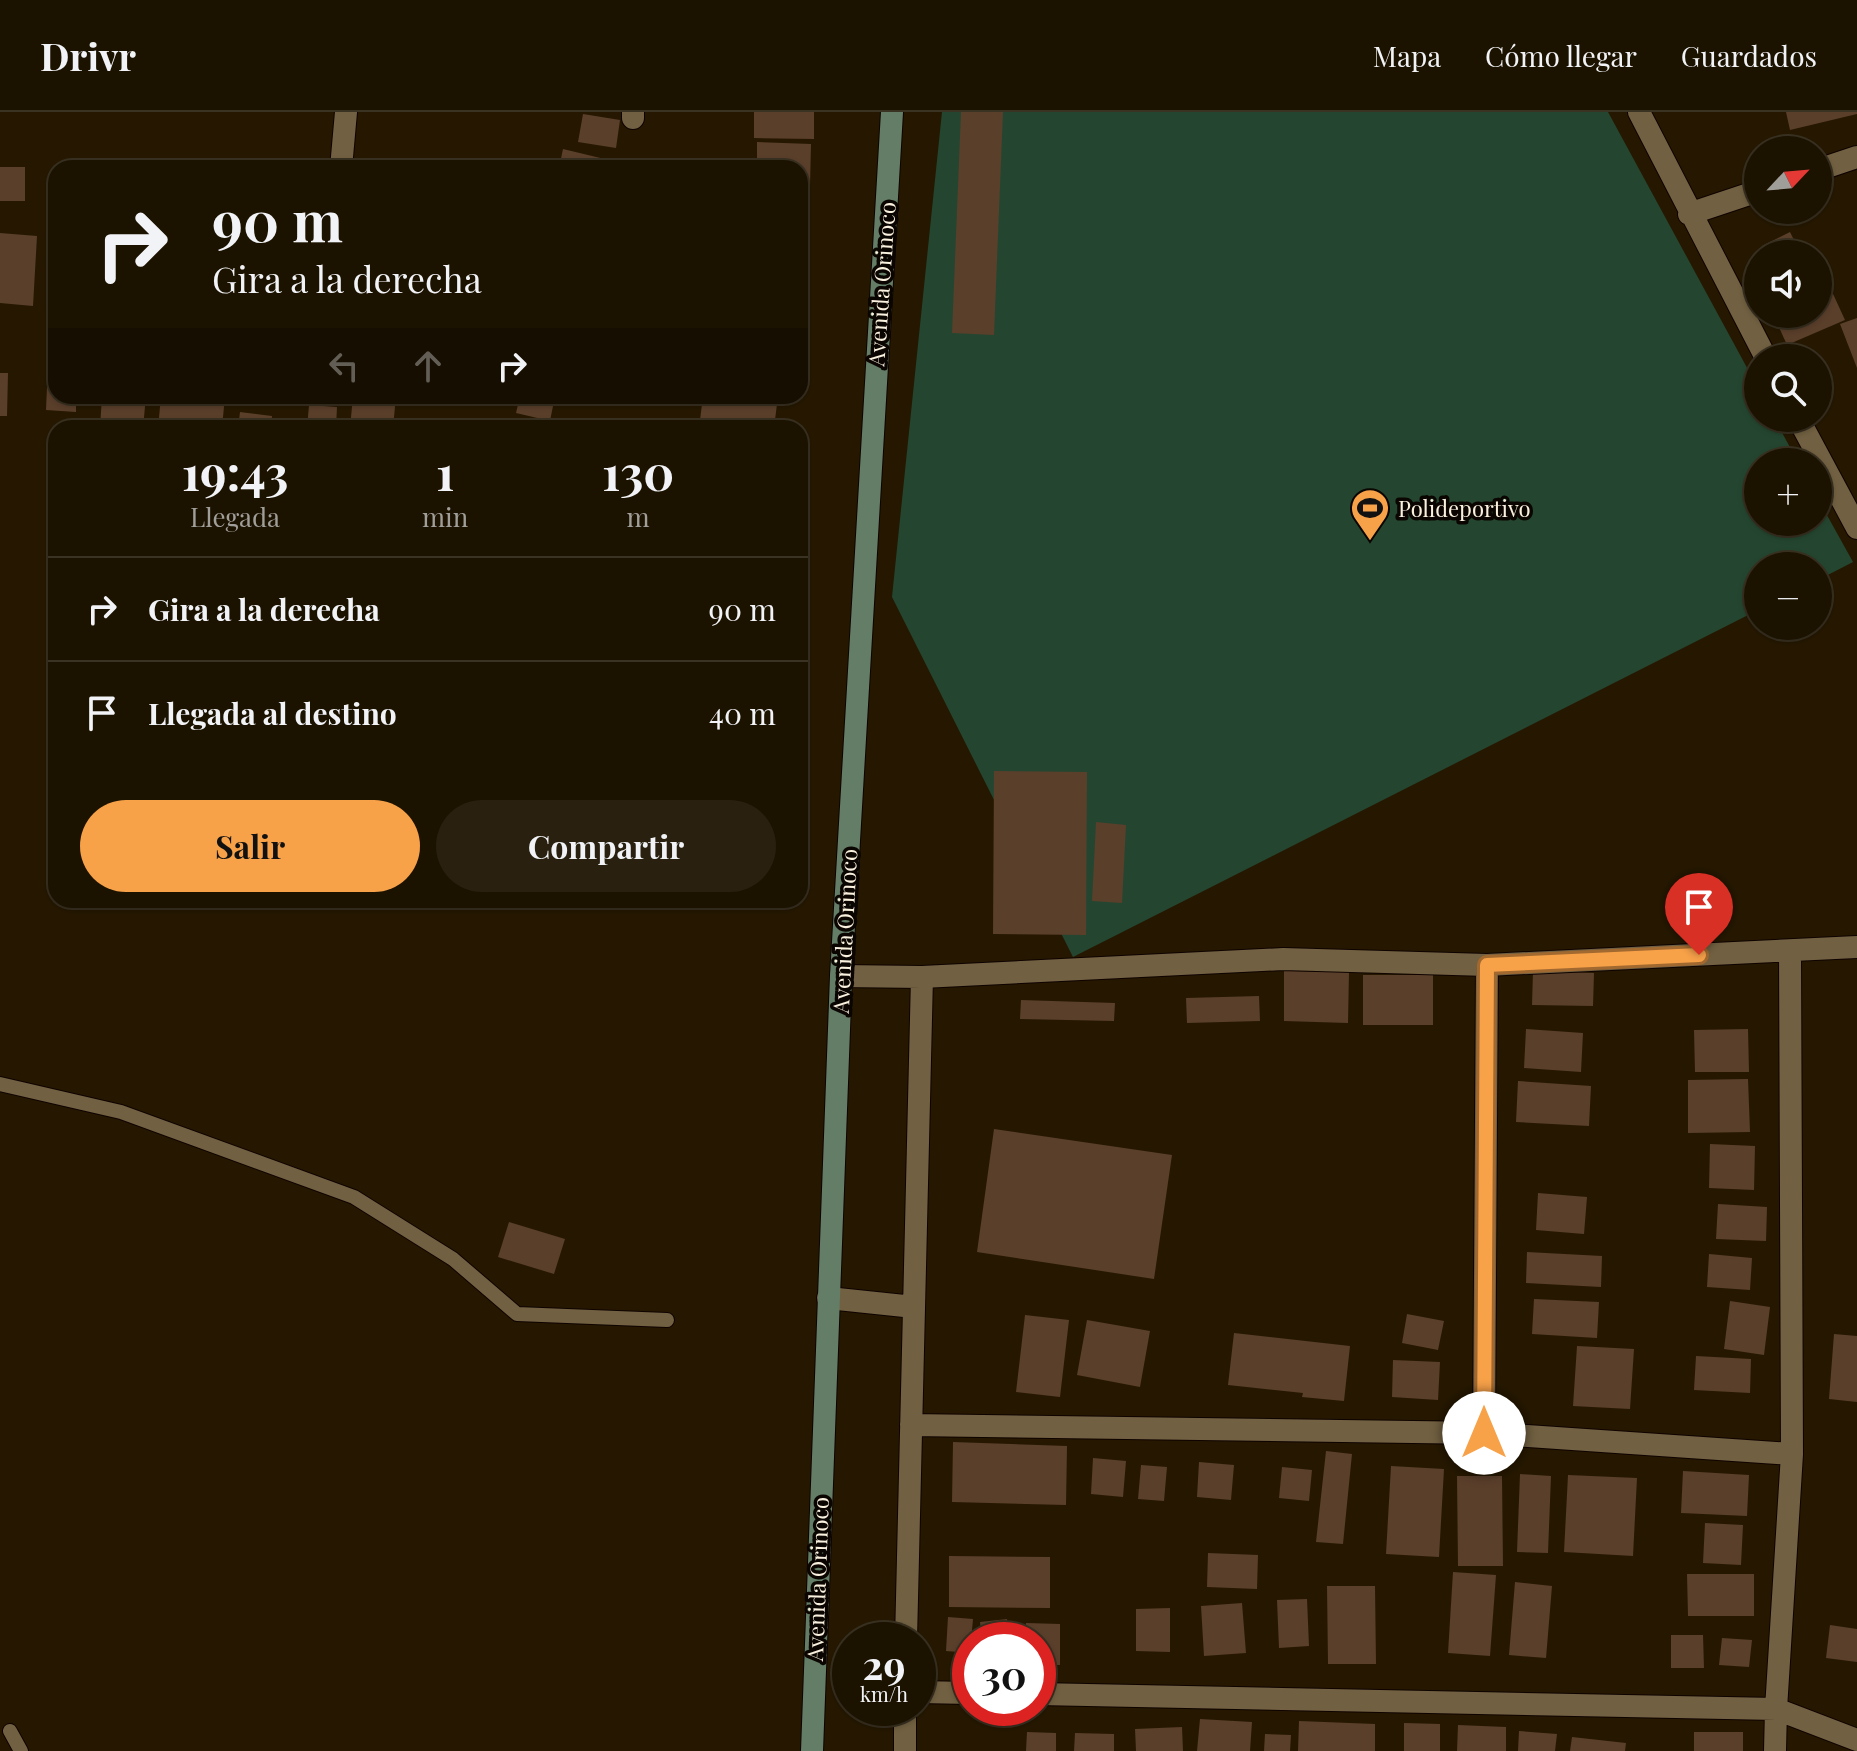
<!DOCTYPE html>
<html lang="es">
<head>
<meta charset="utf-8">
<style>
	body { margin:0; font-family:"Playfair Display",serif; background:#29200f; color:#f1f3f6; height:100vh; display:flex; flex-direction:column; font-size:30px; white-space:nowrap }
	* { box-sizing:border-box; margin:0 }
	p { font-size:26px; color:#a09e99 }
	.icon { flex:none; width:44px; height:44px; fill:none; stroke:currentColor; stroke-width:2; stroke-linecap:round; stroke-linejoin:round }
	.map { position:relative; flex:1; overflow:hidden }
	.sheet { position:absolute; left:48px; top:308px; width:760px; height:488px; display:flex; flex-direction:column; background:#1c1200; border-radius:24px; box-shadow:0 2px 6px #0004,0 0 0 2px #3a3222 }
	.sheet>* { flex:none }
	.top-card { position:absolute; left:48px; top:48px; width:760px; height:244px; border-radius:24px; box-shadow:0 2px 6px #0004,0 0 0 2px #3a3222; background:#1c1200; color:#f1f3f6; overflow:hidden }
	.needle { width:52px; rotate:64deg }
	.fabs { position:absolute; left:1744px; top:24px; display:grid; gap:16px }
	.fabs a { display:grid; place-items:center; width:88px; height:88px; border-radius:50%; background:#1c1200; box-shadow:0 2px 6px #0004,0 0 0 2px #3a3222; font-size:40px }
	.speed { position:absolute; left:832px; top:1510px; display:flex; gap:16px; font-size:40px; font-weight:700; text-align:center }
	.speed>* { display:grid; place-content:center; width:104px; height:104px; border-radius:50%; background:#1c1200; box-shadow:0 2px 6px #0004,0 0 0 2px #3a3222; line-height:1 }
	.speed small { font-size:20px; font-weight:400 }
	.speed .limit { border:12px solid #d22; background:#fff; color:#111 }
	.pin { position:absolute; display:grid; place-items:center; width:68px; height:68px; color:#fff; margin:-82px -34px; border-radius:50% 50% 50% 0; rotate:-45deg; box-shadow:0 0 8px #0007 }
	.pin .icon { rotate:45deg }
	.me { position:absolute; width:88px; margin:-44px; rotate:0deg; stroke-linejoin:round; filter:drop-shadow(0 0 6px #0008) }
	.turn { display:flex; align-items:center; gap:28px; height:168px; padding:0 32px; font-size:36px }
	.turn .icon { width:104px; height:104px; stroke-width:2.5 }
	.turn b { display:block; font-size:56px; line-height:68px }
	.lanes { display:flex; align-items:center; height:76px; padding:0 32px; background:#0003; justify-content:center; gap:40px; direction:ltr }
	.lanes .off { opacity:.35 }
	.eta { display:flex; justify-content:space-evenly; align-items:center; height:136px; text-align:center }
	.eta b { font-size:48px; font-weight:700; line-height:56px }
	.cta { display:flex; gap:16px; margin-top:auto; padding:16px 32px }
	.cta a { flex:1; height:92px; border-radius:48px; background:#f7a149; color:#111; font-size:32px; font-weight:700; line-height:92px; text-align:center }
	.cta a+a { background:#29200f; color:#f1f3f6 }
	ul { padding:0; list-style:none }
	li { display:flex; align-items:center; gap:24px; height:104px; padding:0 32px; border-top:2px solid #3a3222 }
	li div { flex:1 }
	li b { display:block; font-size:30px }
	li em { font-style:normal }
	header { display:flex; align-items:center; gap:48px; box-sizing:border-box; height:112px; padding:0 40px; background:#1c1200; border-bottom:2px solid #3a3222 }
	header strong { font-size:38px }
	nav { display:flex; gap:44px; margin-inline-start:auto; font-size:28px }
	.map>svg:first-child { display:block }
</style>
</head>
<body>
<header>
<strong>Drivr</strong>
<nav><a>Mapa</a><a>Cómo llegar</a><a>Guardados</a></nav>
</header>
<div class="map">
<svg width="1857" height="1639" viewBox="0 0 1857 1639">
	<rect width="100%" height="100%" fill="#261800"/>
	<path fill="#244630" d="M942,0H1608L1758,276V306H1774L1798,350H1758V410H1818V387L1853,450L1818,468V454H1758V498L1073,845L892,485Z"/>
	<path fill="#5a3f2b" d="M754,0H814V27L754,26Z
		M961,0H1003L994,223L952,221Z
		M1786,0H1857V2L1790,18Z
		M583,2L620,8L616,36L578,30Z
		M757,30L811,32L810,75H800V56H757Z
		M563,37L613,49L612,56H559Z
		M0,55H25V89H0Z
		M1790,120L1801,142H1766L1762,134Z
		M0,121L37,124L33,194L0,191Z
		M1823,160L1845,208L1787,233L1773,202H1818V162Z
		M1857,206V256L1840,212Z
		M48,251H56V284H76V300L46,298Z
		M0,261H8L7,304H0Z
		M102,284H146L143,316H100Z
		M161,284H225L222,316H158Z
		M353,284H396L393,316H350Z
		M520,284H555L550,309L516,301Z
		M703,284H778L774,316L700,308Z
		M309,293L337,295L336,316H307Z
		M240,300L272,304L271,316H238Z
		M994,659L1087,660L1086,823L993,822Z
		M1096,710L1126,713L1122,791L1092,789Z
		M1284,859L1349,860L1348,911L1284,909Z
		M1533,859L1594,861L1593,894L1532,893Z
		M1363,863H1433V913H1363Z
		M1259,884L1260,909L1187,911L1186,886Z
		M1021,888L1115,891L1114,909L1020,907Z
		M1526,917L1583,921L1581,960L1524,956Z
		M1748,917L1749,960H1695L1694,918Z
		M1748,967L1750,1020L1688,1021V968Z
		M1518,969L1591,974L1589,1014L1516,1010Z
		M994,1017L1172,1043L1154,1167L977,1140Z
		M1710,1032L1755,1034L1754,1078L1709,1076Z
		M1538,1081L1587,1085L1584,1122L1536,1118Z
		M1718,1092L1767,1095L1766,1129L1716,1127Z
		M509,1110L565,1127L554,1162L498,1145Z
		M1527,1140L1602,1144L1601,1175L1526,1171Z
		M1709,1142L1752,1146L1750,1178L1707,1175Z
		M1534,1187L1599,1190L1597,1226L1532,1222Z
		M1730,1189L1770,1195L1764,1243L1724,1237Z
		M1407,1202L1444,1209L1438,1238L1402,1231Z
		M1025,1203L1069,1208L1060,1285L1016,1280Z
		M1087,1208L1150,1219L1140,1275L1077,1263Z
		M1234,1221L1350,1234L1344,1289L1302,1285L1303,1281L1228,1273Z
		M1834,1222L1857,1224V1290L1829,1287Z
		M1577,1234L1634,1237L1630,1297L1573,1294Z
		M1696,1244L1751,1247L1750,1281L1694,1278Z
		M1393,1248L1440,1250L1438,1288L1392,1285Z
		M953,1330L1067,1334L1066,1393L952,1390Z
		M1326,1339L1352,1342L1343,1432L1316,1430Z
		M1093,1346L1126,1349L1123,1385L1091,1382Z
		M1199,1350L1234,1353L1231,1388L1197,1385Z
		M1141,1353L1167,1355L1164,1389L1138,1387Z
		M1391,1354L1444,1357L1439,1445L1386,1442Z
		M1282,1355L1312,1358L1309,1389L1279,1386Z
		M1683,1359L1749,1363L1747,1404L1681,1401Z
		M1520,1362L1551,1364L1548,1441L1517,1440Z
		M1568,1363L1637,1366L1633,1444L1564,1440Z
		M1457,1364H1502L1503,1454H1458Z
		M1705,1411L1743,1413L1741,1453L1703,1451Z
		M1208,1441L1258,1443L1257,1477L1207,1475Z
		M949,1444L1050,1445V1496L949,1495Z
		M1453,1460L1496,1463L1490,1544L1448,1541Z
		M1687,1462H1754V1504H1688Z
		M1515,1470L1552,1474L1546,1546L1509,1543Z
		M1327,1474H1375L1376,1552H1328Z
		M1307,1487L1309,1534L1279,1536L1277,1488Z
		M1242,1491L1246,1541L1204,1544L1201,1494Z
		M1170,1496V1540L1136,1539V1497Z
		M948,1505L973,1507L970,1541L946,1539Z
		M1007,1507L1009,1528H982L980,1510Z
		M1026,1511L1060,1512V1553H1038V1528H1026Z
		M1830,1513L1857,1517V1550L1826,1546Z
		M1671,1523H1703L1704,1556H1671Z
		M1722,1526L1752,1528L1749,1555L1719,1553Z
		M1200,1607L1252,1610L1250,1639H1197Z
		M1299,1609L1375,1612V1639H1298Z
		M1404,1611L1440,1612V1639H1404Z
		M1458,1613L1506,1615V1639H1457Z
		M1182,1615L1183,1639H1136L1135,1617Z
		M1519,1619L1557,1622L1555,1639H1518Z
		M1027,1620L1056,1621V1639H1026Z
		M1694,1620H1743V1639H1694Z
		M1075,1621L1114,1622V1639H1074Z
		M1265,1622L1291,1623L1290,1639H1264Z
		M1572,1625L1626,1631L1625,1639H1570Z"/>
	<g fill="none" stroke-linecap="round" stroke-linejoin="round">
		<g stroke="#0f0300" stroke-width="16">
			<path id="service" d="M0,972L121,1000L354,1085L453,1147L517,1202L667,1208
				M10,1619L21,1639"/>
		</g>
		<g stroke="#0f0300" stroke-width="24">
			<path id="minor" d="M1639,0L1766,246
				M633,6V0
				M341,56L346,0
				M1818,58L1857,45
				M1689,102L1758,79
				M1798,306L1857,416
				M841,864L922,865L1283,847L1487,853L1857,835
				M828,1186L914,1195
				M911,1313L1484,1321L1792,1342
				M1484,1321L1487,853
				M906,1528L922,865
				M918,1580L970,1581
				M1038,1582L1776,1597L1857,1628
				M905,1639V1596
				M1775,1639L1776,1597L1792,1342L1790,839"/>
		</g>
		<g stroke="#0f0300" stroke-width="24">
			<path id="secondary" d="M812,1639L841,864L892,0"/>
		</g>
		<use href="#service" stroke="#716041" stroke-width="14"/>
		<use href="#minor" stroke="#716041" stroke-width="22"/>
		<use href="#secondary" stroke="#637d66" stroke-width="22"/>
	</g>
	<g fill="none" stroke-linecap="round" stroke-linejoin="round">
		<g stroke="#a1692f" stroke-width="20">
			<path id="route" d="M1484,1321L1487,853L1699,843"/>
		</g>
		<use href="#route" stroke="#f7a149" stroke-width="14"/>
	</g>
	<defs>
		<g id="stadium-pin" transform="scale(2)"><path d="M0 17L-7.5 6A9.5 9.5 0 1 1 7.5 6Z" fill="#f7a149" stroke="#0a0500"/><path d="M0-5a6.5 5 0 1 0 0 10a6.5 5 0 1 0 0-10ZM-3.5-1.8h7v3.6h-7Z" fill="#111"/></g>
	</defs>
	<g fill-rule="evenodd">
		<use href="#stadium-pin" x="1370" y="396"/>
	</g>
	<g text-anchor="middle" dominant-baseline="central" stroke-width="7" stroke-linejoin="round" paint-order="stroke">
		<g font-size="22" fill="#f9f0de" stroke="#0a0500">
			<text transform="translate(881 172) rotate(-86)">Avenida Orinoco</text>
			<text transform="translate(844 819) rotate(-87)">Avenida Orinoco</text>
			<text transform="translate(817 1467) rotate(-88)">Avenida Orinoco</text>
		</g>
		<g font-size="22" fill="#f9f0de" stroke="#0a0500" text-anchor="start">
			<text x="1398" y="396">Polideportivo</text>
		</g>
	</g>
</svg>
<div class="fabs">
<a><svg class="needle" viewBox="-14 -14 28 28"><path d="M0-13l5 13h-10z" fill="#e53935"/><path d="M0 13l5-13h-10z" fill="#a09e99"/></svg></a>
<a><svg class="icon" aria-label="sound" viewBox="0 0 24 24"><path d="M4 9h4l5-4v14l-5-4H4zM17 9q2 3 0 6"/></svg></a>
<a><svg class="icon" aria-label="search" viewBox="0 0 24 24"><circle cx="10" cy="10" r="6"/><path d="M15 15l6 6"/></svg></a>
<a>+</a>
<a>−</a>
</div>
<div class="speed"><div>29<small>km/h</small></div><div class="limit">30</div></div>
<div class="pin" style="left:1699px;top:843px;background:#d93025"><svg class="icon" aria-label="arrive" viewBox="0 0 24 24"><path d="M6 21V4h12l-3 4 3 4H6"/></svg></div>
<svg class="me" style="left:1484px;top:1321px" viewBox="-20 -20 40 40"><circle r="19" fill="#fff"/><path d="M0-13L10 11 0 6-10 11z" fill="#f7a149"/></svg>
<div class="top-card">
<div class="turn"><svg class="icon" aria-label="right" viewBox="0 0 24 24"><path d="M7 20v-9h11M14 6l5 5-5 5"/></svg><div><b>90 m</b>Gira a la derecha</div></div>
<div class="lanes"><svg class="icon off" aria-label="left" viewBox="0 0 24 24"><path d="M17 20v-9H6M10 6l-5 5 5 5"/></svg><svg class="icon off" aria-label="ahead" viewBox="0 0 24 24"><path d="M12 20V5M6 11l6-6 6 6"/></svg><svg class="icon" aria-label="right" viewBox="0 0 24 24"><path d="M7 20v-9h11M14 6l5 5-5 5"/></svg></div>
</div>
<section class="sheet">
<div class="eta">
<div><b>19:43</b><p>Llegada</p></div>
<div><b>1</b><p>min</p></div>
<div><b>130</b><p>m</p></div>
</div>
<ul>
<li><svg class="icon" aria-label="right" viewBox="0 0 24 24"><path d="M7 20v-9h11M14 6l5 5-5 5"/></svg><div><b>Gira a la derecha</b></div><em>90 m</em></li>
<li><svg class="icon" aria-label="arrive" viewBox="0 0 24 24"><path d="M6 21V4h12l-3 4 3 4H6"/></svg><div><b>Llegada al destino</b></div><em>40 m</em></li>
</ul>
<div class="cta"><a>Salir</a><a>Compartir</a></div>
</section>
</div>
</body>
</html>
